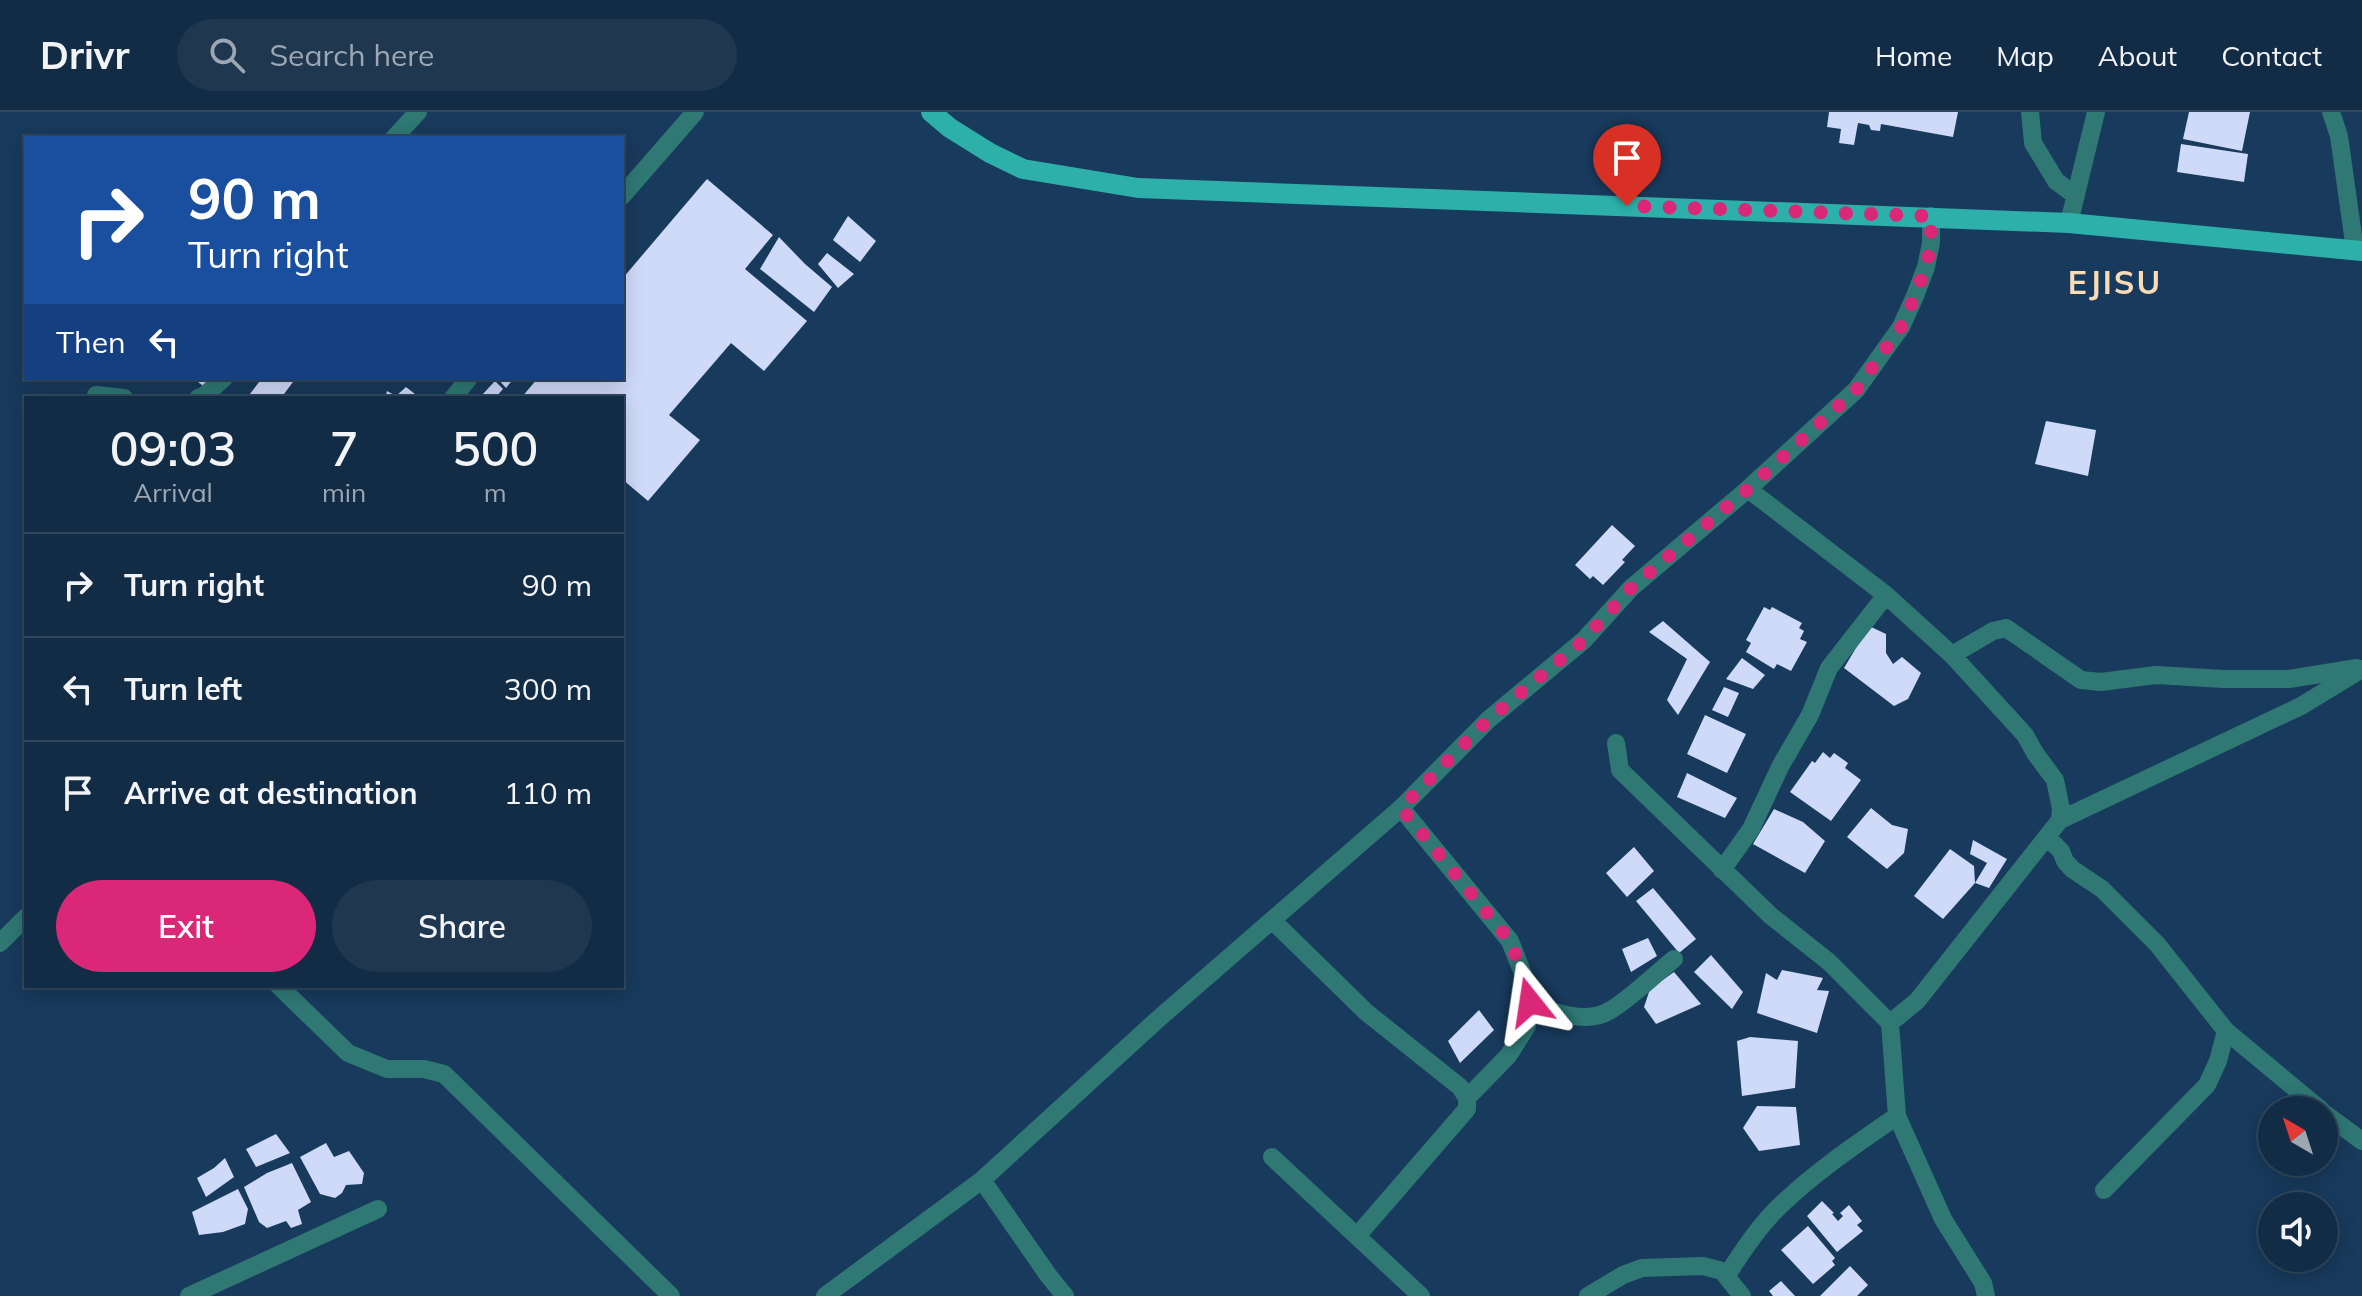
<!DOCTYPE html>
<html lang="en">
<head>
<meta charset="utf-8">
<style>
	body { margin:0; font-family:Mulish,sans-serif; background:#1f3850; color:#f1f3f6; height:100vh; display:flex; flex-direction:column; font-size:30px; white-space:nowrap }
	* { box-sizing:border-box; margin:0 }
	p { font-size:26px; color:#9ca7b3 }
	.icon { flex:none; width:44px; height:44px; fill:none; stroke:currentColor; stroke-width:2; stroke-linecap:round; stroke-linejoin:round }
	.map { position:relative; flex:1; overflow:hidden }
	.side { position:absolute; left:24px; top:284px; width:600px; height:592px; display:flex; flex-direction:column; background:#122c45; border-radius:0px; box-shadow:0 4px 20px #0003,0 0 0 2px #31485e }
	.side>* { flex:none }
	.banner { position:absolute; left:24px; top:24px; width:600px; height:244px; border-radius:0px; box-shadow:0 4px 20px #0003,0 0 0 2px #31485e; background:#1a4fa0; color:#fff; overflow:hidden }
	.needle { width:52px; rotate:321deg }
	.controls { position:absolute; left:2258px; top:984px; display:grid; gap:16px }
	.controls a { display:grid; place-items:center; width:80px; height:80px; border-radius:50%; background:#122c45; box-shadow:0 4px 20px #0003,0 0 0 2px #31485e; font-size:40px }
	.pin { position:absolute; display:grid; place-items:center; width:68px; height:68px; color:#fff; margin:-82px -34px; border-radius:50% 50% 50% 0; rotate:-45deg; box-shadow:0 0 8px #0007 }
	.pin .icon { rotate:45deg }
	.me { position:absolute; width:88px; margin:-44px; rotate:345deg; stroke-linejoin:round; filter:drop-shadow(0 0 6px #0008) }
	.turn { display:flex; align-items:center; gap:28px; height:168px; padding:0 32px; font-size:36px }
	.turn .icon { width:104px; height:104px; stroke-width:2.5 }
	.turn b { display:block; font-size:56px; line-height:68px }
	.then { display:flex; align-items:center; height:76px; padding:0 32px; background:#0003; gap:16px; font-size:30px }
	.eta { display:flex; justify-content:space-evenly; align-items:center; height:136px; text-align:center }
	.eta b { font-size:48px; font-weight:600; line-height:56px }
	.primary-button { display:flex; gap:16px; margin-top:auto; padding:16px 32px }
	.primary-button a { flex:1; height:92px; border-radius:48px; background:#db2777; color:#fff; font-size:32px; font-weight:600; line-height:92px; text-align:center }
	.primary-button a+a { background:#1f3850; color:#f1f3f6 }
	ul { padding:0; list-style:none }
	li { display:flex; align-items:center; gap:24px; height:104px; padding:0 32px; border-top:2px solid #31485e }
	li div { flex:1 }
	li b { display:block; font-size:30px }
	li em { font-style:normal }
	header { display:flex; align-items:center; gap:48px; box-sizing:border-box; height:112px; padding:0 40px; background:#122c45; border-bottom:2px solid #31485e }
	header strong { font-size:38px }
	nav { display:flex; gap:44px; margin-inline-start:auto; font-size:28px }
	.search { width:560px; height:72px; background:#1f3850; display:flex; align-items:center; gap:20px; box-sizing:border-box; padding:0 28px; border-radius:44px; color:#9ca7b3; font-size:30px }
	.map>svg:first-child { display:block }
</style>
</head>
<body>
<header>
<strong>Drivr</strong>
<div class="search"><svg class="icon" aria-label="search" viewBox="0 0 24 24"><circle cx="10" cy="10" r="6"/><path d="M15 15l6 6"/></svg>Search here</div>
<nav><a>Home</a><a>Map</a><a>About</a><a>Contact</a></nav>
</header>
<div class="map">
<svg width="2362" height="1184" viewBox="0 0 2362 1184">
	<rect width="100%" height="100%" fill="#183a5c"/>
	<path fill="#cfd9f8" d="M1829,0H1958L1953,25L1881,12L1880,19L1871,18L1869,13L1858,11L1854,33L1839,31L1841,17L1827,15Z
		M2189,0H2250L2242,39L2183,27Z
		M2181,32L2248,42L2244,70L2177,60Z
		M707,67L773,123L745,157L807,209L764,259L731,231L669,303L700,328L648,389L622,367V286H521L538,266H622V167Z
		M848,104L876,129L860,150L833,128Z
		M779,125L805,152L832,175L814,200L760,157Z
		M827,141L854,162L838,176L818,152Z
		M193,266H216L207,277Z
		M262,266H296L281,286H255L250,282Z
		M497,266H514L506,276Z
		M495,269L503,277L495,286H485L482,283Z
		M406,275L415,282L413,286H385L387,279L396,284Z
		M2046,309L2096,318L2088,364L2035,352Z
		M1612,413L1635,434L1622,448L1625,450L1603,473L1593,464L1590,467L1575,453Z
		M1764,495L1770,498L1772,495L1802,511L1799,516L1804,519L1800,527L1807,530L1791,559L1777,552L1774,557L1746,540L1751,531L1746,528Z
		M1663,509L1710,550L1678,603L1667,588L1687,547L1649,520Z
		M1869,514L1886,522V541L1893,552L1902,545L1921,561L1908,587L1894,594L1844,556Z
		M1742,546L1765,563L1753,577L1726,567Z
		M1724,575L1739,581L1728,605L1712,598Z
		M1705,603L1746,622L1727,661L1687,642Z
		M1823,640L1830,646L1834,641L1848,651L1845,656L1861,668L1831,709L1790,680L1812,649L1815,651Z
		M1687,661L1737,686L1725,706L1677,685Z
		M1871,696L1892,713L1908,717L1904,741L1887,757L1847,725Z
		M1774,697L1803,710L1825,729L1805,761L1753,732Z
		M1973,728L2007,747L1989,776L1975,771L1943,807L1914,784L1950,737L1974,754L1975,771L1987,751L1970,742Z
		M1634,735L1654,759L1627,785L1606,761Z
		M1653,776L1696,827L1679,841L1636,789Z
		M1648,826L1657,844L1631,860L1622,837Z
		M1711,843L1743,880L1732,897L1694,860Z
		M1782,858L1823,866L1817,878L1829,879L1817,921L1757,901L1766,861L1777,868Z
		M1674,860L1701,892L1656,912L1644,895L1650,877Z
		M1479,898L1494,918L1460,951L1448,929Z
		M1750,925L1798,929L1795,976L1742,984L1737,929Z
		M1757,994L1796,995L1800,1033L1759,1039L1743,1016Z
		M276,1022L290,1041L256,1055L246,1037Z
		M326,1031L334,1045L349,1039L364,1061L362,1072L346,1073L342,1081L335,1086L320,1082L300,1045Z
		M225,1046L234,1065L206,1085L197,1066L214,1056Z
		M292,1051L311,1090L298,1098L302,1112L291,1116L286,1109L267,1116L259,1110L244,1075L267,1061Z
		M238,1077L248,1097L245,1112L223,1120L199,1123L192,1100Z
		M1822,1089L1834,1101L1832,1102L1838,1109L1843,1104L1840,1101L1849,1093L1862,1109L1857,1113L1863,1119L1837,1140L1807,1104Z
		M1808,1114L1835,1146L1832,1149L1835,1153L1813,1172L1781,1138Z
		M1850,1154L1868,1173L1857,1184H1820Z
		M1781,1169L1795,1184H1773L1769,1179Z"/>
	<g fill="none" stroke-linecap="round" stroke-linejoin="round">
		<path stroke="#2f7874" stroke-width="18" d="M2030,0L2033,31L2056,69L2076,84
			M2331,0L2339,24L2355,138
			M394,26L418,0
			M622,84L695,0
			M2069,111L2096,0
			M96,283L124,286
			M198,286L205,283L224,266
			M453,286L469,266
			M1748,377L1886,483L1952,543L2025,623L2035,641L2055,668L2061,697L2060,708
			M1952,543L1993,519L2006,516L2081,568L2101,570L2156,563L2224,567H2289L2357,556
			M1616,631L1620,658L1771,804L1829,850L1890,911L1897,1004L1943,1107L1983,1171L1986,1184
			M1401,696L1510,829L1523,862L1530,890L1527,914L1508,944L1467,986
			M2047,725L2061,739L2065,749L2072,757L2102,777L2157,832L2226,919L2321,998
			M1722,758L1751,717L1781,653L1810,603L1829,556L1886,483
			M1272,808L1366,900L1460,975L1467,986V997L1357,1124
			M0,831L26,805
			M279,874L348,941L387,957H424L444,962L671,1184
			M1530,890C1551,901 1588,912 1609,899C1629,888 1655,862 1674,847
			M1890,911L1917,889L2060,708L2301,594L2362,557
			M2324,1001L2362,1029
			M1272,1045L1421,1184
			M982,1068L1048,1163L1065,1184
			M2104,1078L2207,973L2218,949L2226,919
			M1727,1163C1744,1137 1761,1111 1784,1090C1819,1057 1858,1031 1897,1004
			M189,1184L378,1097
			M825,1184L982,1068L1157,908L1401,696L1488,608L1584,528L1631,476L1748,377L1856,278L1901,215L1915,184L1926,155L1931,131V104
			M1588,1184L1623,1163L1642,1156L1703,1154L1722,1159L1742,1184"/>
		<path stroke="#2eb0aa" stroke-width="20" d="M931,0L950,16L990,41L1023,57L1138,76L2069,111L2362,139"/>
	</g>
	<g fill="none" stroke-linecap="round" stroke-linejoin="round">
		<path stroke="#db2777" stroke-width="14" stroke-dasharray="0 25.2" d="M1530,890L1523,862L1510,829L1401,696L1488,608L1584,528L1631,476L1748,377L1856,278L1901,215L1915,184L1926,155L1931,131V104L1627,94"/>
	</g>
	<g text-anchor="middle" dominant-baseline="central" stroke-width="8" stroke-linejoin="round" paint-order="stroke">
		<g font-size="32" font-weight="bold" letter-spacing="2" fill="#fbdbb6" stroke="#183a5c">
			<text x="2115" y="170">EJISU</text>
		</g>
	</g>
</svg>
<div class="controls">
<a><svg class="needle" viewBox="-14 -14 28 28"><path d="M0-13l5 13h-10z" fill="#e53935"/><path d="M0 13l5-13h-10z" fill="#9ca7b3"/></svg></a>
<a><svg class="icon" aria-label="sound" viewBox="0 0 24 24"><path d="M4 9h4l5-4v14l-5-4H4zM17 9q2 3 0 6"/></svg></a>
</div>
<div class="pin" style="left:1627px;top:94px;background:#d93025"><svg class="icon" aria-label="arrive" viewBox="0 0 24 24"><path d="M6 21V4h12l-3 4 3 4H6"/></svg></div>
<svg class="me" style="left:1530px;top:890px" viewBox="-20 -20 40 40"><path d="M0-17L14 15 0 8-14 15z" fill="#db2777" stroke="#fff" stroke-width="4"/></svg>
<div class="banner">
<div class="turn"><svg class="icon" aria-label="right" viewBox="0 0 24 24"><path d="M7 20v-9h11M14 6l5 5-5 5"/></svg><div><b>90 m</b>Turn right</div></div>
<div class="then">Then<svg class="icon" aria-label="left" viewBox="0 0 24 24"><path d="M17 20v-9H6M10 6l-5 5 5 5"/></svg></div>
</div>
<section class="side">
<div class="eta">
<div><b>09:03</b><p>Arrival</p></div>
<div><b>7</b><p>min</p></div>
<div><b>500</b><p>m</p></div>
</div>
<ul>
<li><svg class="icon" aria-label="right" viewBox="0 0 24 24"><path d="M7 20v-9h11M14 6l5 5-5 5"/></svg><div><b>Turn right</b></div><em>90 m</em></li>
<li><svg class="icon" aria-label="left" viewBox="0 0 24 24"><path d="M17 20v-9H6M10 6l-5 5 5 5"/></svg><div><b>Turn left</b></div><em>300 m</em></li>
<li><svg class="icon" aria-label="arrive" viewBox="0 0 24 24"><path d="M6 21V4h12l-3 4 3 4H6"/></svg><div><b>Arrive at destination</b></div><em>110 m</em></li>
</ul>
<div class="primary-button"><a>Exit</a><a>Share</a></div>
</section>
</div>
</body>
</html>
